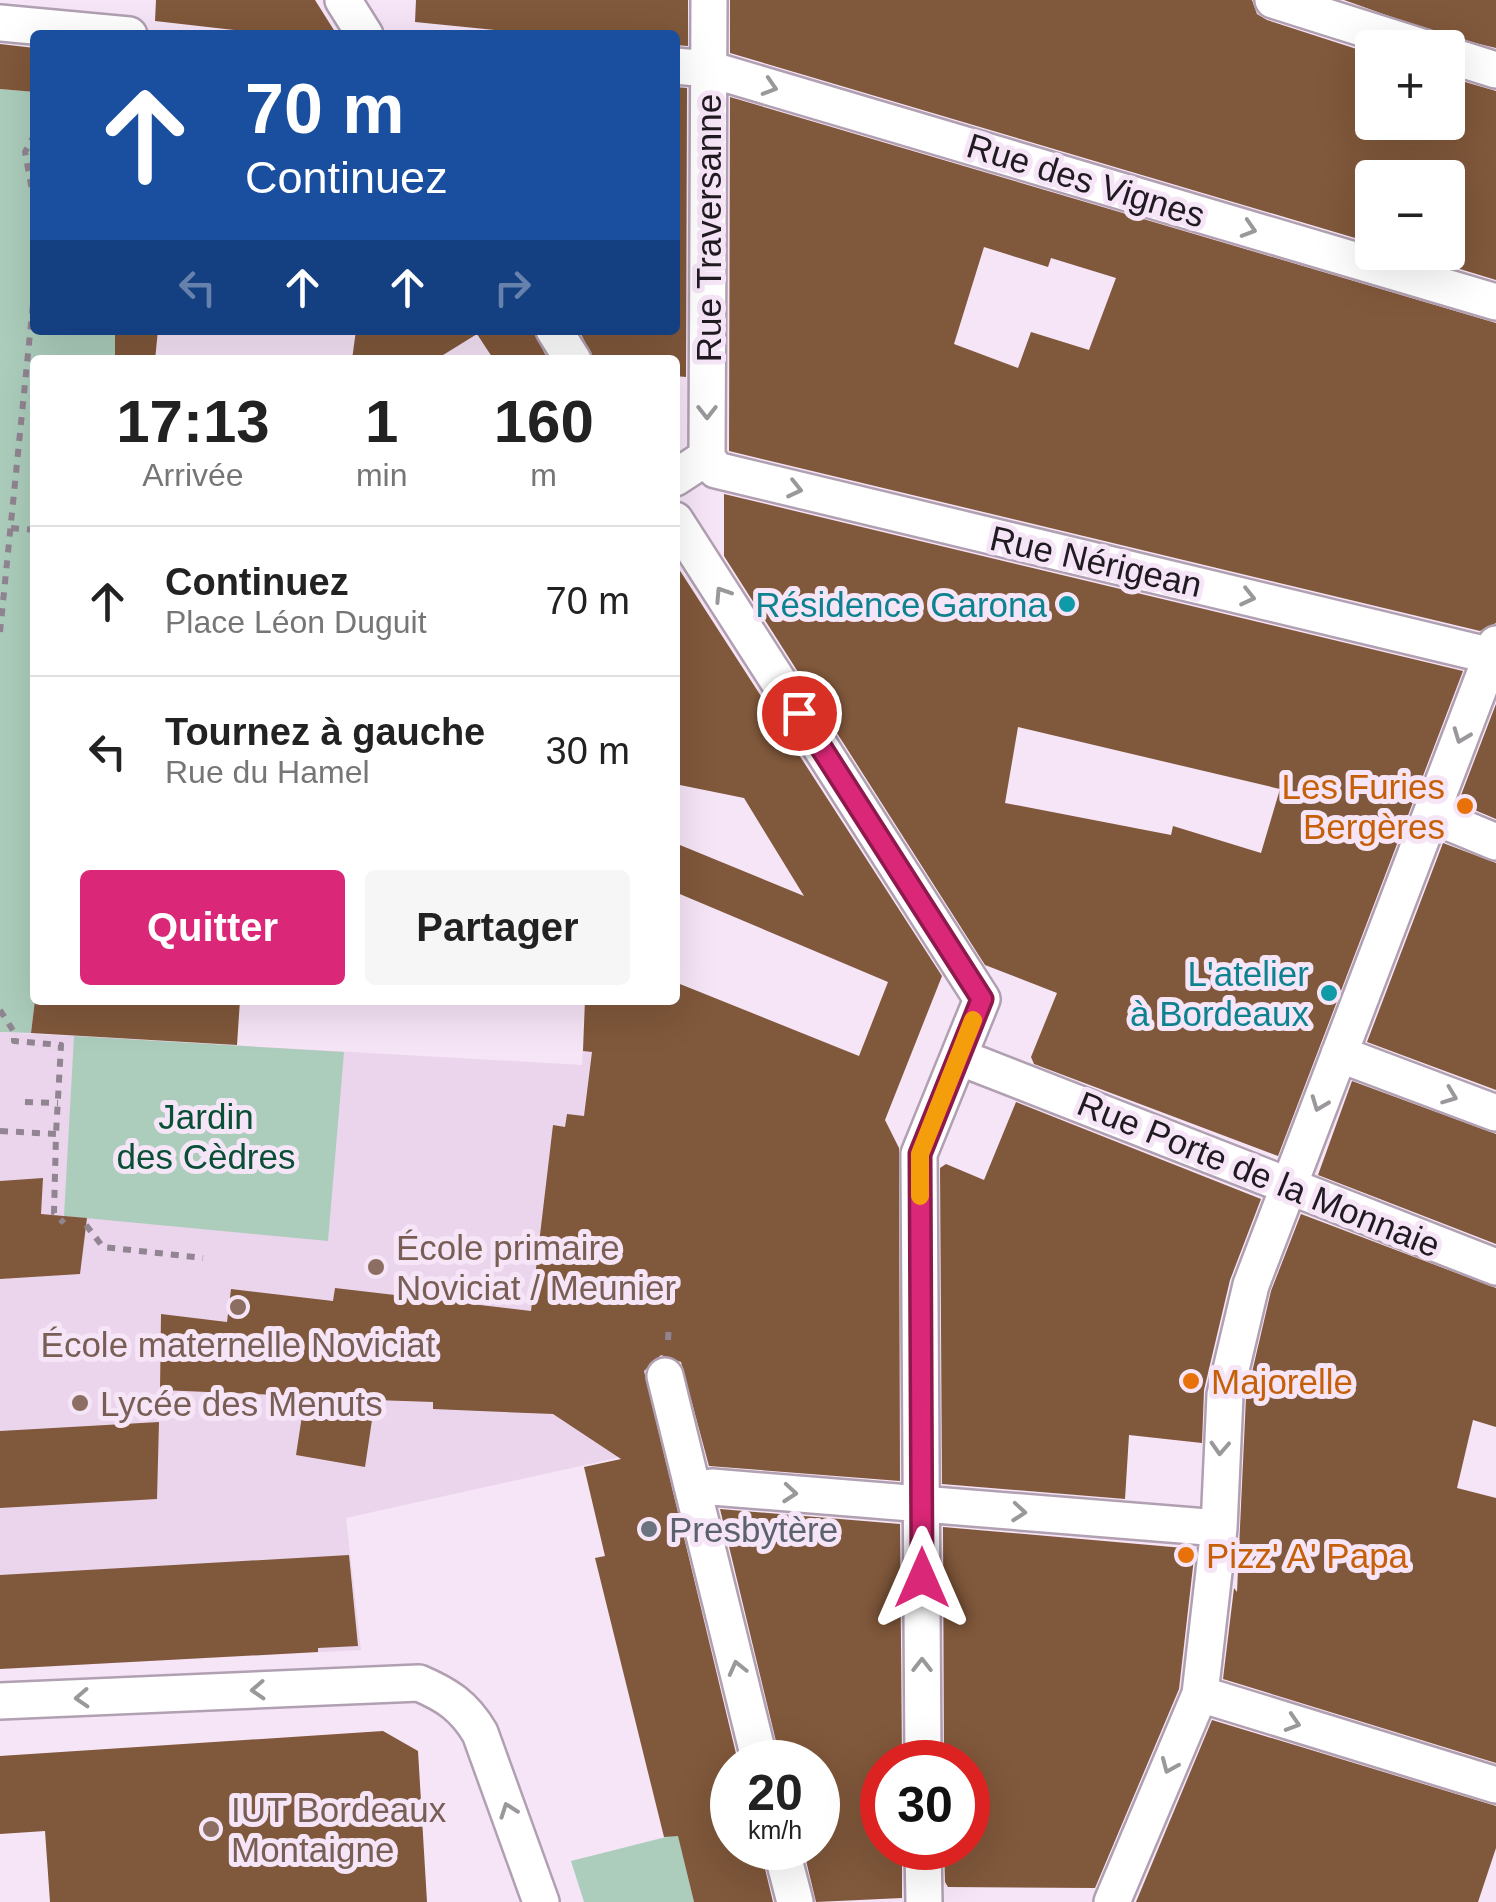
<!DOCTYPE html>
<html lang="fr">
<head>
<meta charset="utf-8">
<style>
	body { margin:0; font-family:Arial,sans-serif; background:#f6f6f6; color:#222; height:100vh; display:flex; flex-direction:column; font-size:38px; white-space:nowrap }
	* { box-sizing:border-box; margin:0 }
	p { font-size:32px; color:#767676 }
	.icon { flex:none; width:55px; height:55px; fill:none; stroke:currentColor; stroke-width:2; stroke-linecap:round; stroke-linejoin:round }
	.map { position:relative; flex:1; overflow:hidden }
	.details { position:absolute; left:30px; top:355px; width:650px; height:650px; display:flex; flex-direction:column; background:#fff; border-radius:10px; box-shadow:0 10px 40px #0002 }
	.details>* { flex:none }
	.top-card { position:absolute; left:30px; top:30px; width:650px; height:305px; border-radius:10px; box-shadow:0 10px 40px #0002; background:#1a4fa0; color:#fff; overflow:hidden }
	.fabs { position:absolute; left:1355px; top:30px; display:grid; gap:20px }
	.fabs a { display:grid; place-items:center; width:110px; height:110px; border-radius:10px; background:#fff; box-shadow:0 10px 40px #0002; font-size:50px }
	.speed { position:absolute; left:710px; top:1740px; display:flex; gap:20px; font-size:50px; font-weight:700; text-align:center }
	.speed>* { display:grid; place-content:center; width:130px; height:130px; border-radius:50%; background:#fff; box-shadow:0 10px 40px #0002; line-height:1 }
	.speed small { font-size:25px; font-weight:400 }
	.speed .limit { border:15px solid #d22; background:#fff; color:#111 }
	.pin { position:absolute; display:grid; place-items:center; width:85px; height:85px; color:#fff; margin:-42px; border:5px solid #fff; border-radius:50%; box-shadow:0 2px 10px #0007 }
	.me { position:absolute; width:110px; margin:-55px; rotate:0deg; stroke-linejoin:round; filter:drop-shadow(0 0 8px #0008) }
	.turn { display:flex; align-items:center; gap:35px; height:210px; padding:0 50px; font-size:45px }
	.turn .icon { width:130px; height:130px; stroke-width:2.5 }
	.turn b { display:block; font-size:70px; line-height:85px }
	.lanes { display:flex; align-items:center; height:95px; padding:0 50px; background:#0003; justify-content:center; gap:50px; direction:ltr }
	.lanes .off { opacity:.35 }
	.eta { display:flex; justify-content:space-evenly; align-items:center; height:170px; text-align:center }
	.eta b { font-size:60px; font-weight:600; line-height:70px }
	.primary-button { display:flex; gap:20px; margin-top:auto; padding:20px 50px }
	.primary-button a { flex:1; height:115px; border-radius:10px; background:#db2777; color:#fff; font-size:40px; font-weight:600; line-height:115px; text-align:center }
	.primary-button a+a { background:#f6f6f6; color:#222 }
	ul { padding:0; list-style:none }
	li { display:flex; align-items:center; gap:30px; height:150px; padding:0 50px; border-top:2px solid #e0e0e0 }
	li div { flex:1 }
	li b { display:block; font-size:38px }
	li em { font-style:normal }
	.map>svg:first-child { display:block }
</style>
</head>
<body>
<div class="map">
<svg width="1496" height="1902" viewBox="0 0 1496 1902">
	<rect width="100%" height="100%" fill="#f6e4f7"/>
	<path fill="#ebd5ed" d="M585,1002L707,1145L678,1378L640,1373L657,1449L346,1518L361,1650L0,1669V1032L582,1065Z"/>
	<path fill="#accdbc" d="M0,89L35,92V330H115V360H35V1000L31,1033L0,1032Z
		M74,1036L344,1052L328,1241L64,1216Z
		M678,1834L694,1902H584L571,1861Z"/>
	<path fill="#80583b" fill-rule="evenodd" d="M156,0H315L337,35H279L155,21Z
		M416,0H688V46L675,45V35H545L415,22Z
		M730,0H1252L1257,14L1267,20L1372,54V122H1448V77L1496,91V280L1404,252H1448V178H1372V243L730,53Z
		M1344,0H1496V48L1442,35Z
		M0,44L35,48V92L0,89Z
		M675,87L687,88L686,377L675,376V360H594L579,330H675Z
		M730,97L1496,323V623L1480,631L729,451ZM984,247L1048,267L1051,258L1116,278L1089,350L1031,332L1018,368L954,344Z
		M115,330H158L155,360H115Z
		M356,330H533L548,360H494L477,334L435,360H352Z
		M724,494L1463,671L1278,1156L1034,1064L1031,1057L1057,993L985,965L724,556ZM1018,727L1280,789L1261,853L1173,826L1171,835L1005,803Z
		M675,563L942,976L885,1120L899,1148L900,1481L709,1466L681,1362L661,1355L644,1371L738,1762H732V1848H760L773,1902H694L678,1836L664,1837L595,1558L605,1556L584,1467L621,1459L553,1414L433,1409V1402L375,1400L365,1467L296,1455L305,1396L160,1390L161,1314L227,1322L231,1289L333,1301L335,1288L531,1311L553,1125L565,1127L567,1114L584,1116L592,1052L583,1051L585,1000H675V982L859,1056L888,982L675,892V843L804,896L744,798L675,784Z
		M1496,704V819L1458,803Z
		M1443,843L1496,863V1090L1367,1042Z
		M35,1000H240L237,1045L31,1033Z
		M1352,1081L1496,1134V1244L1318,1175Z
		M1016,1102L1261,1199L1230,1280L1204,1390L1202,1443L1129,1435L1125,1499L942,1484L940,1168L946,1164L984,1180Z
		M43,1178L41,1214L87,1218L80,1274L0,1279V1181Z
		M1301,1214L1496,1288V1427L1473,1420L1457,1488L1496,1498V1763L1223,1679L1234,1588L1237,1592L1246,1398L1271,1291Z
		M159,1422L157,1499L0,1508V1431Z
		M720,1509L900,1524L902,1762H882V1848H902V1898L816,1902L803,1848H818V1762H781Z
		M943,1527L1195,1549L1179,1689L1095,1888L948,1887L945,1882L944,1848H968V1762H944Z
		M349,1555L358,1646L318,1648V1652L0,1669V1575Z
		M1212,1720L1496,1806V1848L1478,1902H1136Z
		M383,1731L418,1751L427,1902H50L45,1831L0,1834V1756Z"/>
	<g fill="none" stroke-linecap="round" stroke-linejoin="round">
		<g stroke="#b0a0b1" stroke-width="40">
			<path id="street" d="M343,0L365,35
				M1273,0L1425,48
				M0,23L129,35
				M1448,55L1496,70
				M675,66L709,69L1496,302
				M554,330L573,360
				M707,457L716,470L1492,656
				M707,457L709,0
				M675,478L707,457
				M675,520L982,999L919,1154L923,1762
				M1431,815L1496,842
				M1339,1054L1496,1113
				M959,1057L1496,1267
				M665,1376L760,1762
				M693,1490L712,1487L1219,1528
				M1200,1694L1496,1785
				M0,1701L419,1683C447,1695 464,1706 480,1733L541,1902
				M781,1848L795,1902
				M923,1848L924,1902
				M1112,1902L1200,1694L1219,1528L1225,1395L1251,1285L1496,644"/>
		</g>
		<path stroke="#918592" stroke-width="6" stroke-dasharray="8 8" stroke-linecap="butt" d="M35,134L25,152L35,207
			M11,528L35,530
			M0,632L35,284
			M0,1010L14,1032V1041L61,1045L56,1134
			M25,1102L58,1103
			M0,1131L56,1134L54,1213L64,1223
			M86,1225L103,1247L203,1258
			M668,1340L669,1325"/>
		<use href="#street" stroke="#fff" stroke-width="35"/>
	</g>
	<defs><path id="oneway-chevron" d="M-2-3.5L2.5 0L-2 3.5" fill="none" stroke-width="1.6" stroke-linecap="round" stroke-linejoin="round" transform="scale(2.5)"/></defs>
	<g stroke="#9b989b">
		<use href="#oneway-chevron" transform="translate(770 87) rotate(17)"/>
		<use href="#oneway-chevron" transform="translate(1249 229) rotate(17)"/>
		<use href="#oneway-chevron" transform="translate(707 412) rotate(90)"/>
		<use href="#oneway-chevron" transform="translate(795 489) rotate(13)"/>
		<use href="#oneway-chevron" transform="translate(722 594) rotate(-123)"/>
		<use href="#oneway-chevron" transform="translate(1248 597) rotate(13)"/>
		<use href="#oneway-chevron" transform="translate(1461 736) rotate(111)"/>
		<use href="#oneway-chevron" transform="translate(1450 1096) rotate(21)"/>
		<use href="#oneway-chevron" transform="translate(1319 1104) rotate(111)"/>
		<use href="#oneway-chevron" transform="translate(1220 1448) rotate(93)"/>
		<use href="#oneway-chevron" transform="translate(790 1493) rotate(5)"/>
		<use href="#oneway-chevron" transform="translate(1019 1512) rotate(5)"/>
		<use href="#oneway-chevron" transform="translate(922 1665) rotate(-90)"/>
		<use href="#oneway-chevron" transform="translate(737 1668) rotate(-104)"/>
		<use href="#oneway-chevron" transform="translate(258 1690) rotate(177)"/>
		<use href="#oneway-chevron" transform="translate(82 1698) rotate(177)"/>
		<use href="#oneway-chevron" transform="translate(1293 1723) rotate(17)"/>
		<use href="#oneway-chevron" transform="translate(1169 1766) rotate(113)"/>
		<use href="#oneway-chevron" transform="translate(508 1810) rotate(-110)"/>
	</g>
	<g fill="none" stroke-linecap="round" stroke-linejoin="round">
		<g stroke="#8e194d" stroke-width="25">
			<path id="route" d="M799,713L982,999L920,1154L922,1578"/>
		</g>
		<use href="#route" stroke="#db2777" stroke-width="18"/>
		<path stroke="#f59e0b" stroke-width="18" d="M920,1196V1154L973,1020"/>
	</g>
	<g fill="#0f9aa8" stroke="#f6e4f7" stroke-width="4">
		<circle cx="1067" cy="604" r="10"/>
		<circle cx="1329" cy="993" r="10"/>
	</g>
	<g fill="#e8710a" stroke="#f6e4f7" stroke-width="4">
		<circle cx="1465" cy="806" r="10"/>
		<circle cx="1191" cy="1381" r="10"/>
		<circle cx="1186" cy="1555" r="10"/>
	</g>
	<g fill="#8d6e63" stroke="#f6e4f7" stroke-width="4">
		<circle cx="376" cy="1267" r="10"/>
		<circle cx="238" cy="1307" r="10"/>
		<circle cx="80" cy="1403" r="10"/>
		<circle cx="211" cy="1829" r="10"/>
	</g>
	<circle fill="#6b7280" stroke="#f6e4f7" stroke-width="4" cx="649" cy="1529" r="10"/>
	<g text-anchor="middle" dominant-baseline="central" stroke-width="10" stroke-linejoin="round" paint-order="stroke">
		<g font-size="35" fill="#201a21" stroke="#f6e4f7">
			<text transform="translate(1086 180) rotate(17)">Rue des Vignes</text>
			<text transform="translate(708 228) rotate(-90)">Rue Traversanne</text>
			<text transform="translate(1096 561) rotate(13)">Rue Nérigean</text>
			<text transform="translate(1259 1174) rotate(22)">Rue Porte de la Monnaie</text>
		</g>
		<g font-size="35" fill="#0d838f" stroke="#f6e4f7" text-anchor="end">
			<text x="1047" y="604">Résidence Garona</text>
			<text x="1309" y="973">L'atelier<tspan x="1309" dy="40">à Bordeaux</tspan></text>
		</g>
		<g font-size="35" fill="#c56008" stroke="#f6e4f7" text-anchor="start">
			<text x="1445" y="786" text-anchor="end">Les Furies<tspan x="1445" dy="40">Bergères</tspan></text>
			<text x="1211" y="1381">Majorelle</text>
			<text x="1206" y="1555">Pizz' A' Papa</text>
		</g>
		<g font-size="35" fill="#084f35" stroke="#f6e4f7">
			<text x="206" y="1116">Jardin<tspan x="206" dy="40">des Cèdres</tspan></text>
		</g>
		<g font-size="35" fill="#785e54" stroke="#f6e4f7" text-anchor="start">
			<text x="396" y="1247">École primaire<tspan x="396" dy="40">Noviciat / Meunier</tspan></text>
			<text x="238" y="1344" text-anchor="middle">École maternelle Noviciat</text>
			<text x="100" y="1403">Lycée des Menuts</text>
			<text x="231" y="1809">IUT Bordeaux<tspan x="231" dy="40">Montaigne</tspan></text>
		</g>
		<g font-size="35" fill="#5b616d" stroke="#f6e4f7" text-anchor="start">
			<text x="669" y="1529">Presbytère</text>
		</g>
	</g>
</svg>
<div class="fabs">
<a>+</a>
<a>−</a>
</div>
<div class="speed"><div>20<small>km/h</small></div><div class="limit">30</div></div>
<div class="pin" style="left:799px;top:713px;background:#d93025"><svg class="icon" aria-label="arrive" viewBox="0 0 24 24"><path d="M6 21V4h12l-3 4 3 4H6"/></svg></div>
<svg class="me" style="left:922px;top:1578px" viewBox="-20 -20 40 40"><path d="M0-17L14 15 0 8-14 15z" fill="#db2777" stroke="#fff" stroke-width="4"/></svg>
<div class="top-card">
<div class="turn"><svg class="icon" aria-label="ahead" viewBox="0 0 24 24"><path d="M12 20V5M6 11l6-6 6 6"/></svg><div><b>70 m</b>Continuez</div></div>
<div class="lanes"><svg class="icon off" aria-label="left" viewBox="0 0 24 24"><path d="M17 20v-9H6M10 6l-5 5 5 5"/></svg><svg class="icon" aria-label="ahead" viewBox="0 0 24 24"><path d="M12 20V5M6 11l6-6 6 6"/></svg><svg class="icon" aria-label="ahead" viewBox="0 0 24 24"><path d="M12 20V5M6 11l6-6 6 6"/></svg><svg class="icon off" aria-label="right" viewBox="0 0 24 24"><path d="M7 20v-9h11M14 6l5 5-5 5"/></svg></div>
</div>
<section class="details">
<div class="eta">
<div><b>17:13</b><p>Arrivée</p></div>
<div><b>1</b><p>min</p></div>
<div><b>160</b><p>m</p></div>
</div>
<ul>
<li><svg class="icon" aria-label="ahead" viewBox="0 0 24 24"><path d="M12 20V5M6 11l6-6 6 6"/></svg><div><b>Continuez</b><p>Place Léon Duguit</p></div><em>70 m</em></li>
<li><svg class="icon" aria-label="left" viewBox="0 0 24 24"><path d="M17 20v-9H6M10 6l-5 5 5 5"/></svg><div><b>Tournez à gauche</b><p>Rue du Hamel</p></div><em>30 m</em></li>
</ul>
<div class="primary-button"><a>Quitter</a><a>Partager</a></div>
</section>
</div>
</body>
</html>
